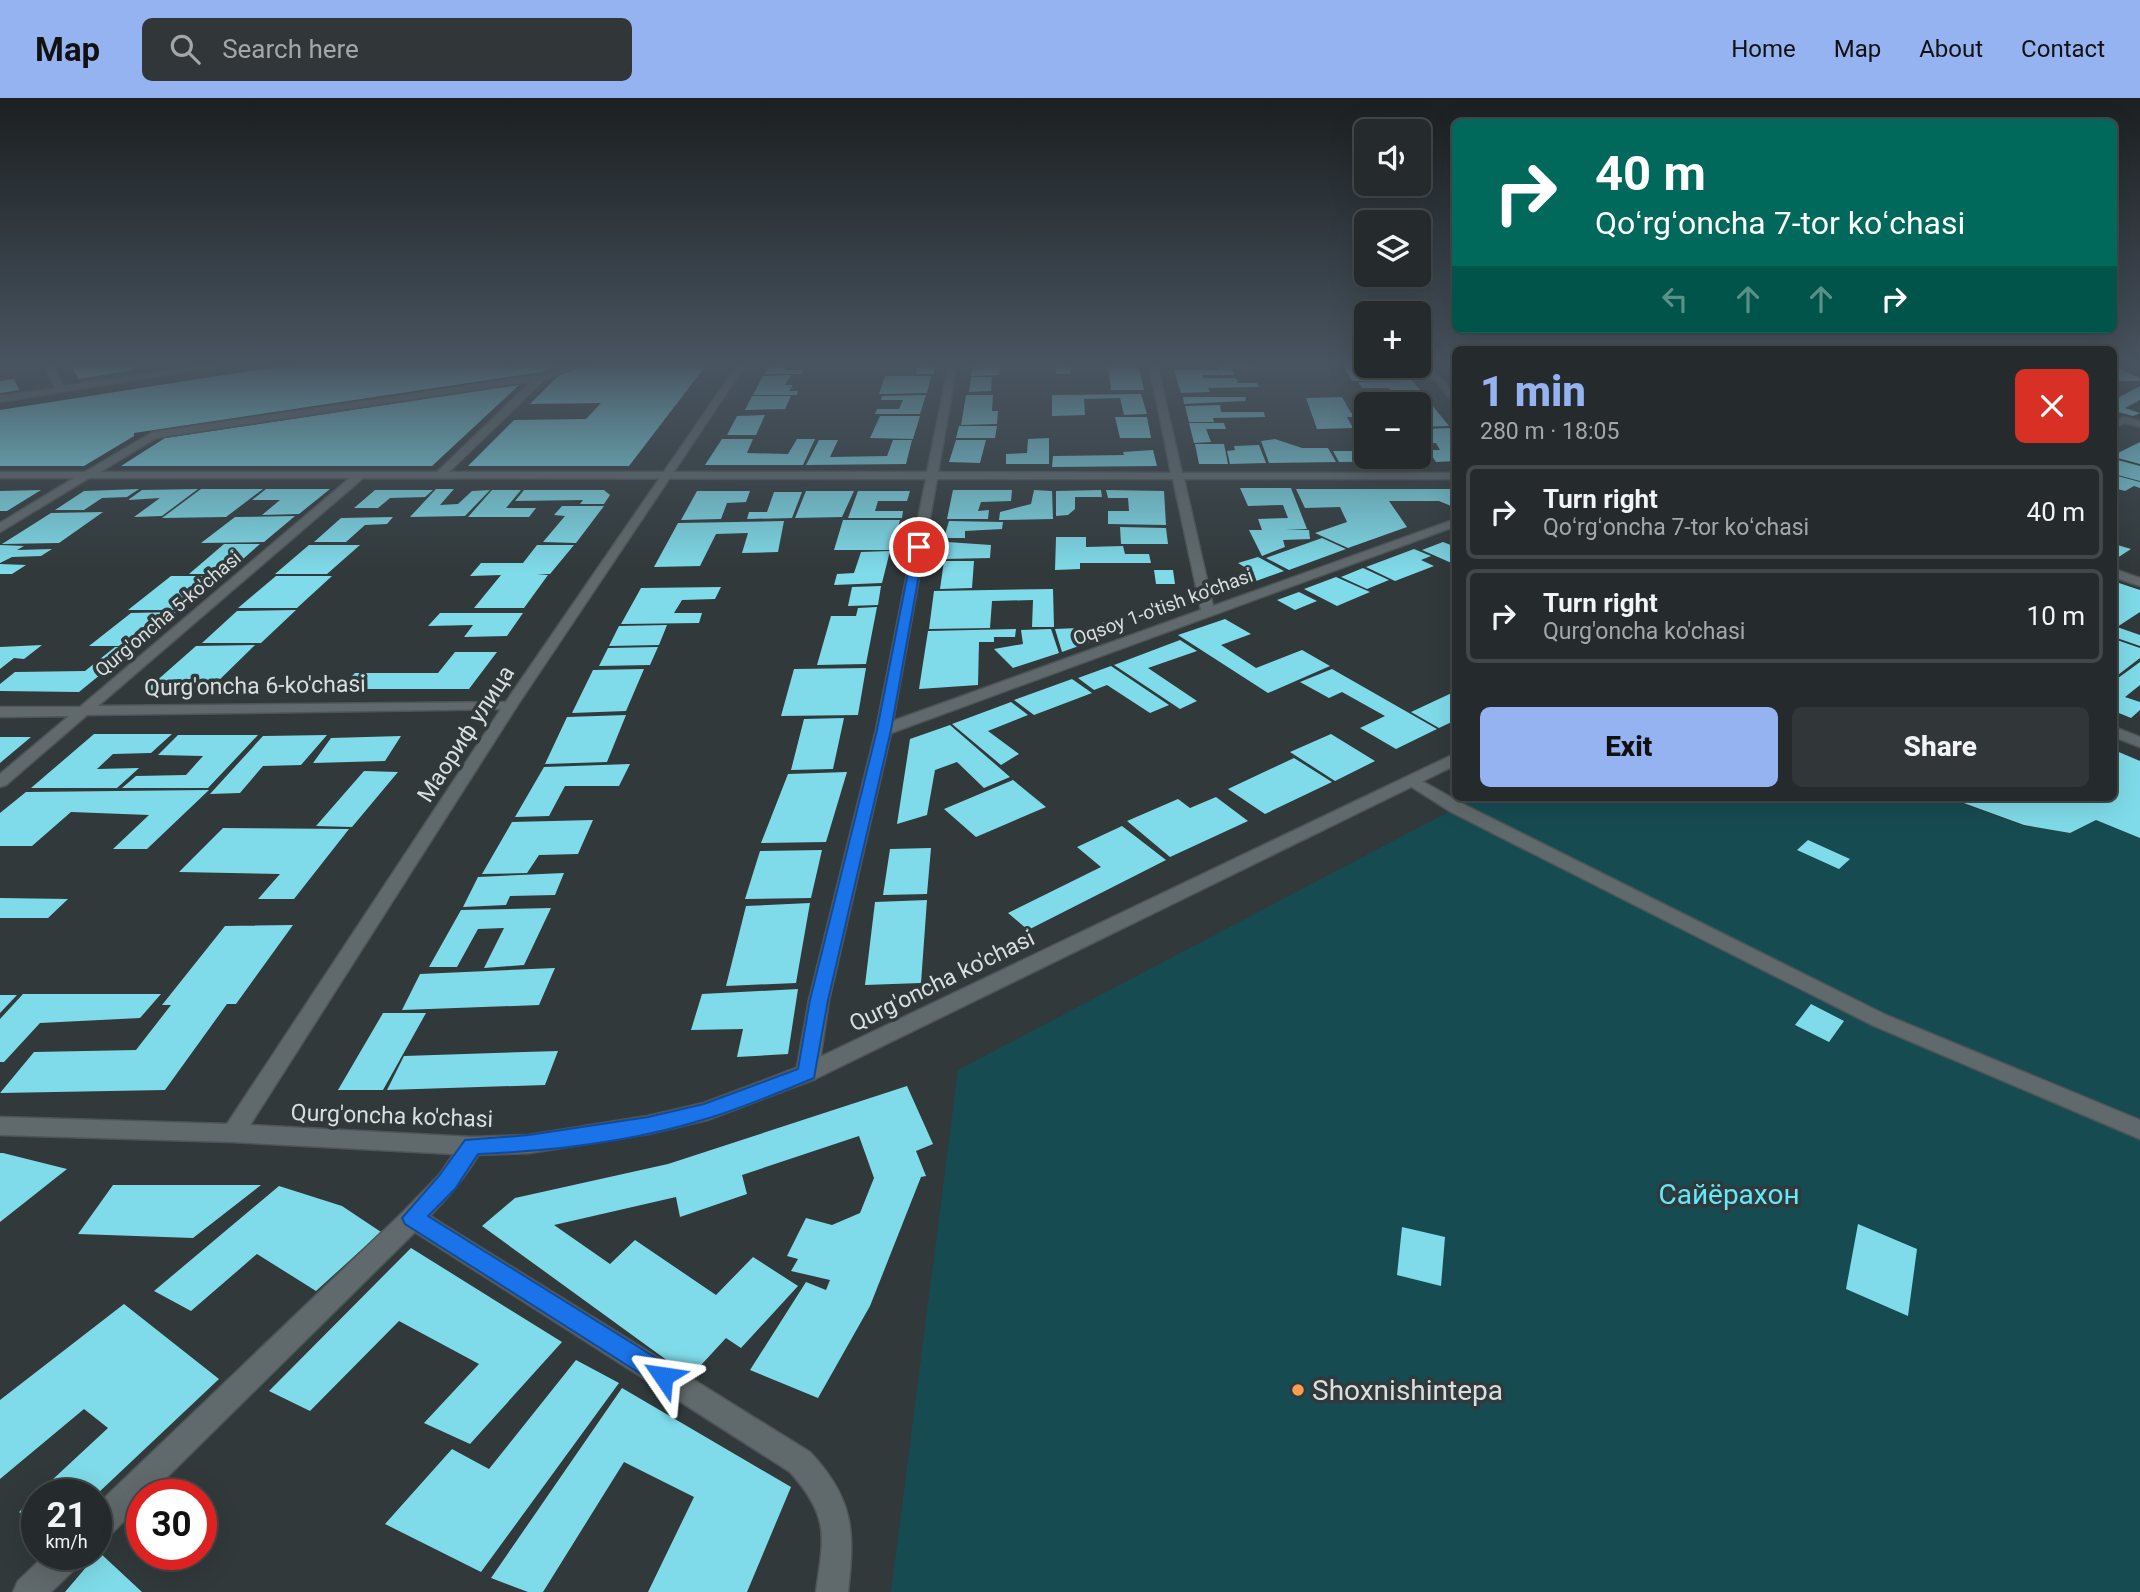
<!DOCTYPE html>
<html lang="en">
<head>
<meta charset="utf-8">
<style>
	body { margin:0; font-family:Roboto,sans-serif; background:#313738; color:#f1f3f6; height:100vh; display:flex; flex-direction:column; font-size:26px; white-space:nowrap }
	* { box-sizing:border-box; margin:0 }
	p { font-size:23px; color:#a3a7a9 }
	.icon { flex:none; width:38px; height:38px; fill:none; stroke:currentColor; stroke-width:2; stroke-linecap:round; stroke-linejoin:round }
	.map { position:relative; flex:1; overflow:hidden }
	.details { position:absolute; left:1452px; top:248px; width:665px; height:455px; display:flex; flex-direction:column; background:#252b2c; border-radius:10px; box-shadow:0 7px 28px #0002,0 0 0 2px #424748 }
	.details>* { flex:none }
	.guide { position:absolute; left:1452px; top:21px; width:665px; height:214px; border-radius:10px; box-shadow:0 7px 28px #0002,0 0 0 2px #424748; background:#00695c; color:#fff; overflow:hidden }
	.buttons { position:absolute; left:1354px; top:21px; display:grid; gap:14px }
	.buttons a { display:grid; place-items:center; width:77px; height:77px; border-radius:10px; background:#252b2c; box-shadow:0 7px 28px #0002,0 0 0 2px #424748; font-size:35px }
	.speed { position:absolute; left:21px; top:1381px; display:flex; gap:14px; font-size:35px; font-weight:700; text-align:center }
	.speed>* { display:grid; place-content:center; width:91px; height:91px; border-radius:50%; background:#252b2c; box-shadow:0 7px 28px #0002,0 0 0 2px #424748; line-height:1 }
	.speed small { font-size:18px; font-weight:400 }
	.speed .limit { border:10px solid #d22; background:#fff; color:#111 }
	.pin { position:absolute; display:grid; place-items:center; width:60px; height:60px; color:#fff; margin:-30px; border:4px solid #fff; border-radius:50%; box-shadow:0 2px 7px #0007 }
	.me { position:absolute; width:77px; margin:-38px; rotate:302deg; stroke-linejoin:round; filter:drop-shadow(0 0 5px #0008) }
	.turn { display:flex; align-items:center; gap:24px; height:147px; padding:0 28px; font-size:32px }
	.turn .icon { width:91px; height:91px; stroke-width:2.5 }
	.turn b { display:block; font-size:49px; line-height:60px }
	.lanes { display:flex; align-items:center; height:66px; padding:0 28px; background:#0003; justify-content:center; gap:35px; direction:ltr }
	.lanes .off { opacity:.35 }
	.round { display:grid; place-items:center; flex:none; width:74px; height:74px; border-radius:10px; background:#313738 }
	.head { display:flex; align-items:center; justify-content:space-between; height:119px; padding:0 28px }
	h1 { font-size:42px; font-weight:800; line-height:52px; color:#95b2f1 }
	.primary-button { display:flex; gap:14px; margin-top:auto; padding:14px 28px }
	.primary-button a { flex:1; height:80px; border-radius:10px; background:#95b2f1; color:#111; font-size:28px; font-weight:800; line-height:80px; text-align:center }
	.primary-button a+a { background:#313738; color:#f1f3f6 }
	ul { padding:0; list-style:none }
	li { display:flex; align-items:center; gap:21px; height:94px; margin:0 14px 10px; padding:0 14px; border:4px solid #424748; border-radius:10px }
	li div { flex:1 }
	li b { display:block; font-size:26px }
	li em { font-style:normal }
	header { display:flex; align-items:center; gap:42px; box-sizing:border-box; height:98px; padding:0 35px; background:#95b2f1; color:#111 }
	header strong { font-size:33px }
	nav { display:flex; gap:38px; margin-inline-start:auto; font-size:24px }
	.search { width:490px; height:63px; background:#313738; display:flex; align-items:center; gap:18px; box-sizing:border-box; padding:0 24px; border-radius:10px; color:#a3a7a9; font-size:26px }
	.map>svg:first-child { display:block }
</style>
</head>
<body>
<header>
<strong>Map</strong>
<div class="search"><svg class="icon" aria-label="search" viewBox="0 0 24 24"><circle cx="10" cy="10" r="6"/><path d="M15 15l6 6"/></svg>Search here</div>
<nav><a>Home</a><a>Map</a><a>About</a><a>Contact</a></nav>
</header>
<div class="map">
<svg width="2140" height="1494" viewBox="0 0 2140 1494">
	<rect width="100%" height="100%" fill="#31393a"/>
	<path fill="#174b52" d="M1475,700H1947L2024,728L2070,735L2096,722L2140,740V1494H891L958,972Z"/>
	<path fill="#7fdbe9" d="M71,266L97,268L130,266L134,272L78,281Z
		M295,266H566L542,274L134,335V338L84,368H0V312Z
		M589,266H707L629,368H468L514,322L586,321L601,305L530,306L560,276Z
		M771,266H787L785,272H803L801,276H765Z
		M918,266H936L934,276H916Z
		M973,266H1002L999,277L971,278Z
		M1056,266H1071V276H1056Z
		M1108,266H1138L1144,292H1111Z
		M1216,266H1254L1256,270H1232L1234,277H1203V280H1236L1238,285H1257L1259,289L1208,290L1210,294L1181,295L1174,272H1218Z
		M1342,266H1363L1369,276H1407L1449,328L1419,329V306H1381L1377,299H1394L1389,290H1362L1358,284L1411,283H1352Z
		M2114,268L2140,280V283H2114Z
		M791,277L785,287H793L789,293H798L797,297H753L763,278Z
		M885,278H931L927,295L879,296Z
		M971,279H992L991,293L969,294Z
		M14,281L19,292L0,295V283Z
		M519,287L432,368H121L165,340Z
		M2140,288V302L2125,310L2140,315L2133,318L2114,313V302Z
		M1141,296L1147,316L1124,317L1120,300L1084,301L1085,317L1052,318V297Z
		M926,297L920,316H875L877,311H899L903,302H881L882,298Z
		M966,297H993L992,313H998L997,326L961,327Z
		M752,298H791L785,311L745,312Z
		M1183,299H1246L1245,303L1184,306Z
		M1342,299L1351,315H1367V319H1347L1353,330L1317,331L1306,300Z
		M1220,307L1221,314H1264L1265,319L1213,320L1214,324H1189L1185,308Z
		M765,317L756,337H727L737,318Z
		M880,318H920L913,341L870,340Z
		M1115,319H1147L1151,340H1120Z
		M1189,325H1224L1226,331H1206L1211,344L1194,345Z
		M959,328H997L995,340H956Z
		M1452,330L1456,335V363L1436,364L1428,352H1440L1436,345H1427L1419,331Z
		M1049,340V366H1006V356L1027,355L1028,341Z
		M722,341H753L747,355L788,356L797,341H815L803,367H705Z
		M1275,341L1302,350H1328L1336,364L1269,365L1261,343Z
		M819,342H838L830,359L887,358L893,342H912L906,366L806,367Z
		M956,342H986L980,365L949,364Z
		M2140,344V366L2114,359V357Z
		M1195,346H1224L1228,366H1199Z
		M1259,347L1266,365L1230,366L1227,353L1235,352L1234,348Z
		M1153,352L1157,368L1052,369L1053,358L1124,357L1123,354Z
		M1333,353H1358L1367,359H1419V355L1424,363L1339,364Z
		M2114,361L2140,368V383L2114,376Z
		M2114,377L2140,384V390L2134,388L2125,393L2114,390Z
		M1240,390H1291L1307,431L1285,432H1309L1310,441L1283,442L1285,449L1262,458L1249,432H1262L1258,421L1288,420L1283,407L1248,408Z
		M139,391L127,399L102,400L84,412H55L84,393Z
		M198,391L162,418L134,419L160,400L128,402L142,392Z
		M201,391H263L226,419L162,420Z
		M266,391H330L299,416L262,417L280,402H252Z
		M436,391H454L440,407L458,406L472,393L490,392L465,418L410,419Z
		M1296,391H1456V410L1439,403H1389L1407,429L1348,450L1315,435L1347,424L1340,409L1305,410Z
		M41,392L7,413H0V393Z
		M375,392H433L425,399L390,400L378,410H354Z
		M492,392H521L506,410H536L529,419H468Z
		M524,392H604L610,397L604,406H580L583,402L515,403Z
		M953,392H1012L1011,403L981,404L978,413L989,412L988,421H947Z
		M1034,392L1052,393L1053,421L999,422L1000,414L1031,406Z
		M1101,392L1102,399H1075V411L1068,417L1056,418V393Z
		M1106,392L1164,393L1166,427L1108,426V413H1129L1128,400H1108Z
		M697,393H750L746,404L727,405L721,421L681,422Z
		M806,393H854L842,419L795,420Z
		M858,393H910L907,403H878L875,413H903L902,420H848Z
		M774,394H802L792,420L747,421L749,414H767Z
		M562,408H604L576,445L543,444L565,418L554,417Z
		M103,414L59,445L2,446L51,415Z
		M295,418L264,444L201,445L235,419Z
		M393,419L387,426L365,427L346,444H314L341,420Z
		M843,422H900L892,452H834Z
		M784,423L778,454L742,455L748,435L716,436L700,468L654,469L678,425Z
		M949,423L1003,424L1002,431L965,433V440H944Z
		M1120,429L1166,430L1168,446H1121Z
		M1056,439H1086V449L1123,448L1125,456H1149L1151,465H1080V471L1055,472Z
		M1322,440L1346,451L1289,472L1266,460Z
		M947,444L991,447L990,460L944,461Z
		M1443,444L1456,449V467L1422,452Z
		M224,446H260L226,476H189Z
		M2114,446L2131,451L2114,462Z
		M0,447L24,448L17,452L52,451L41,458L12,459L0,465Z
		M309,447H360L327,476H275Z
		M537,447H574L550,476H537L548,477L524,510H474L501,477L470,478L481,465H523Z
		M1414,451L1431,458L1421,462L1434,468L1395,483L1366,469Z
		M890,453L882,485L834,487L837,476L854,475L861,454Z
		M1258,459L1284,473L1234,491L1224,485L1254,475L1238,465Z
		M944,463H974L972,490L940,491Z
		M0,466L26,467L12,476H0Z
		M1363,470L1389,482L1367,491L1341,479Z
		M1154,472H1173L1175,486H1156Z
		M171,478H221L180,512H128Z
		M276,478H332L297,510H238Z
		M1336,479L1370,494L1337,508L1304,491Z
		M2119,485L2140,492V514L2117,529L2140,537V548L2114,539V488Z
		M881,488L878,507L848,508L852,489Z
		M721,489L715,501L682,502L674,515H702L699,525L621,526L641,490Z
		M1053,491L1054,529H1032L1033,502L992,503L990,530L929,531L934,493Z
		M1299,494L1317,503L1295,512L1277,502Z
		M877,509L866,566L817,567L831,518H856L858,510Z
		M296,512L261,545H202L237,513Z
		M176,514L136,548H89L131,515Z
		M440,515H523L507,538L464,539L473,527L428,528Z
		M1225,521L1251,536L1221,547L1256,570L1302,552L1330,568L1268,595L1178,537Z
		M1105,524L1121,533L1062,554L1055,531L1079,530L1080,533Z
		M667,527L659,547L609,548L619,528Z
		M1016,531L1015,539H994V544H979L978,587L919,591L928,533Z
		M1051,531L1059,555L1013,570L994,551L1023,546L1021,532Z
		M2114,541L2140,550V560L2114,580Z
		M1180,542L1197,553L1148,570L1197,603L1180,611L1114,567Z
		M42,547L24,561L14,560L0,571V549Z
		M255,547L209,592L145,593L196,548Z
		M115,549L133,550L79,594L0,593V586L15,574L85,573Z
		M658,549L650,567L599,568L608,550Z
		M455,554H497L469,591H340L355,575H438Z
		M2140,564V587L2125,599L2140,604V612L2131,620L2114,613V583Z
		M1111,568L1169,607L1150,615L1107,587L1094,592L1078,580Z
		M866,570L858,617L781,618L794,571Z
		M644,571L626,613L572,615L593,572Z
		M1332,571L1437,631L1396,651L1360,630L1385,618L1342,594L1329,600L1300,584Z
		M1072,581L1092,595L1034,617L1014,602Z
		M1456,593V622L1439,630L1411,614Z
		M1011,604L1028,617L988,633L1019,656L1001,667L952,626Z
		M626,617L607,664L545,666L567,619Z
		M844,620L833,671L791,672L804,621Z
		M950,627L1010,679L984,690L957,664L935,672L927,717L897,726L910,641Z
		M94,636H172L151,655L113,656L97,671L139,670L117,690H31Z
		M1331,636L1375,663L1335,683L1290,654Z
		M178,637H258L208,690H122L136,678L186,677L203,658L158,657Z
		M327,637L301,667L263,668L240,695L210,696L263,638Z
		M401,638L385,663L313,665L331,640Z
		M0,639H31L0,665Z
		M2114,652L2140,663V740L2096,722L2070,735L2024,727L1950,700H2114Z
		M1294,660L1332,684L1265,716L1228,691Z
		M630,666L619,688H565L549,718L515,719L544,669Z
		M364,673L398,674L352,729L316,728Z
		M847,674L826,744L761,745L788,676Z
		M1013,682L1046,709L976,739L944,711Z
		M209,692L147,751H113L149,717L71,714L32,748H0V715L26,694Z
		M1216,699L1248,723L1170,759L1127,723L1178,701L1190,710Z
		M593,722L578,756L539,757L527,775L482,776L512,724Z
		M1122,728L1166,762L1028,832L1008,815L1101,769L1077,749Z
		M223,730L349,731L294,801H258L280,776L179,774Z
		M1808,742L1850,761L1839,771L1797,752Z
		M931,750L927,796L883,797L890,751Z
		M822,752L811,800L745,801L760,753Z
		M564,775L555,797L510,798L506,807L463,809L478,779Z
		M0,800L68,801L48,820H0Z
		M927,802L921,885L865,887L875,804Z
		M810,805L796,885L726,888L746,808Z
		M551,810L524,867L484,870L504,830L478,831L457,869H429L461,812Z
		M293,827L236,906H227L165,992L0,995L34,954L136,952L171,907H162L225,828Z
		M555,870L539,907L402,912L420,876Z
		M798,891L788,956L737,959L743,931L691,932L702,896Z
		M23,896H161L140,920L40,925L4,964H0V921Z
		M0,897H17L0,915Z
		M1811,906L1844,923L1829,944L1795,927Z
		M383,915H426L383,992H338Z
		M558,953L545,987L387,992L404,958Z
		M907,988L933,1046L916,1053L926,1078L921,1079L870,1208L818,1300L750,1272L806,1184L826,1192L830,1182L791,1173L798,1161L787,1158L806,1120L832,1127L860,1115L874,1080L859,1038L742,1077L747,1096L680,1119L676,1099L554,1127L610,1166L635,1142L716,1197L753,1159L798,1188L741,1250L726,1240L690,1279L482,1128L515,1100L668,1066Z
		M0,1055H3L67,1071L0,1124Z
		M113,1087H261L193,1140L78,1136Z
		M279,1088L342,1108L381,1134L316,1193L257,1156L191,1213L154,1193Z
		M1858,1126L1917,1151L1908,1218L1846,1191Z
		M1402,1129L1445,1139L1441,1188L1397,1177Z
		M411,1150L562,1244L470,1346L424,1325L479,1266L399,1223L310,1313L269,1293Z
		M124,1206L219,1281L97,1396H37L108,1330L84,1311L0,1381V1302Z
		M576,1262L619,1285L481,1474L385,1426L452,1351L489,1371Z
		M622,1290L791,1389L747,1494H648L694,1399L624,1364L543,1494H528L491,1480Z
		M37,1397V1428L19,1414Z
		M99,1454L142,1494H65Z"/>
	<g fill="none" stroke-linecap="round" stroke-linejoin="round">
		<g stroke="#4f5557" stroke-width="3">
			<path id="pedestrian" d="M1413,678L1463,706L1886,917L2140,1022V1041L1872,927L1451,714L1407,686L1405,683Z"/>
		</g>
		<g stroke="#4f5557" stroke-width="3">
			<path id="minor" d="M43,266H51L64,288L210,266H231L0,304V298L56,290Z
				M572,266H585L545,281L449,374H927L949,266H957L938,374L1171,375L1149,266H1157L1182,375H1456V381H1184L1213,508L1456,421V428L891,635L829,902L818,975L815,981L807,983L799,981L796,975L809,902L876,632L926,381L363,380L98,608L510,604L517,608L515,611L87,617L6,687L0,689V676L69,618L0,619V609H80L350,380H89L0,434V425L74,380H0V374H85L153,334L541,277ZM532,283L437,374H100L156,340ZM937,381H1173L1201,512L893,623Z
				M1422,266H1430L1456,299V308Z
				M2124,319L2140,323V329L2125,325L2114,330V323Z
				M2114,471L2140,480V488L2114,479Z
				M472,1039L480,1041L483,1048C470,1074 450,1097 430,1118L810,1354C854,1401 855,1433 848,1494H816C824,1438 830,1419 790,1374L415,1134L150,1396H142V1405L107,1440L96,1444V1408L404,1113L439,1077L464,1041Z
				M46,1456H83L79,1467L51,1494H13L18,1483Z"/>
		</g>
		<g stroke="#4f5557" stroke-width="3">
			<path id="tertiary" d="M738,266H746L517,608L250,1027L472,1039L529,1037L648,1018L704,1005L799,969L1450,658L1456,656V667L815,981L707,1022L648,1036L529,1055L472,1057L233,1044L0,1037V1019L227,1026L503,608Z
				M2114,629L2140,639V649L2114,639Z"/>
		</g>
		<use href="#pedestrian" fill="#60696b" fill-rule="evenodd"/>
		<use href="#minor" fill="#60696b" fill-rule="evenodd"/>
		<use href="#tertiary" fill="#60696b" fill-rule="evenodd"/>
	</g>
	<linearGradient id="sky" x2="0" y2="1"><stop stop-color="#1b1f20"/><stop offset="0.56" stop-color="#485460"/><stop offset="1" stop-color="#485460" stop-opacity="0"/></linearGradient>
	<rect width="2140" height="475" fill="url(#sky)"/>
	<path fill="#1a73e8" stroke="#114b97" stroke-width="2" d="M919,446L924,449L891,632L828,902L814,980C780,994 745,1009 709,1020C636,1043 555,1053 478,1056L455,1091L428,1118L672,1270L675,1278L672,1286L663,1290L405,1126L402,1120L439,1078L465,1042L529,1037L648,1019L704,1006L798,971L810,902L877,632L913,449Z"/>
	<circle fill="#fb9e51" stroke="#31393a" stroke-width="2.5" cx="1298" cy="1292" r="7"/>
	<g text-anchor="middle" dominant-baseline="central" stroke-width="7" stroke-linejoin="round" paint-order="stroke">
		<g font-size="19" fill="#d9dfdf" stroke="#31393a">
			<text transform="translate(1163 509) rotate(-20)">Oqsoy 1-o'tish ko'chasi</text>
			<text transform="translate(168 516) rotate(-40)">Qurg'oncha 5-ko'chasi</text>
		</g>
		<g font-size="23" fill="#d9dfdf" stroke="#31393a">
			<text transform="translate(255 588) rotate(-1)">Qurg'oncha 6-ko'chasi</text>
			<text transform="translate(466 636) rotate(-57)">Маориф улица</text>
			<text transform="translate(942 883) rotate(-26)">Qurg'oncha ko'chasi</text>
			<text transform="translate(392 1018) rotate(2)">Qurg'oncha ko'chasi</text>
		</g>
		<g font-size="28" fill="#61e9fc" stroke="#31393a">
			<text x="1729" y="1096">Сайёрахон</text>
		</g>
		<g font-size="28" fill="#d9dfdf" stroke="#31393a" text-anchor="start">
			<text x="1312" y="1292">Shoxnishintepa</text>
		</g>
	</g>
</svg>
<div class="buttons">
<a><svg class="icon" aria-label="sound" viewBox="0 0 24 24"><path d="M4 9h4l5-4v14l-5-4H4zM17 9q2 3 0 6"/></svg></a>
<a><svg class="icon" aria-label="layers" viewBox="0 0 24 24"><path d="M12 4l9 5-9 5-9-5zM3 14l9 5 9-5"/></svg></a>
<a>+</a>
<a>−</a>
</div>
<div class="speed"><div>21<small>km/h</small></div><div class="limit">30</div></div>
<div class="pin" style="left:919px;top:449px;background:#d93025"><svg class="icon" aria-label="arrive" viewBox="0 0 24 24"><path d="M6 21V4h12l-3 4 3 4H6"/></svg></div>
<svg class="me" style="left:663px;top:1278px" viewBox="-20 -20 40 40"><path d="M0-17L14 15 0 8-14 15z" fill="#1a73e8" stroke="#fff" stroke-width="4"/></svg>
<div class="guide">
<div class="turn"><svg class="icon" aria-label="right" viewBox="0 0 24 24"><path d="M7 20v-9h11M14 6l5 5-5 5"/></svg><div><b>40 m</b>Qoʻrgʻoncha 7-tor koʻchasi</div></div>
<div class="lanes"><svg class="icon off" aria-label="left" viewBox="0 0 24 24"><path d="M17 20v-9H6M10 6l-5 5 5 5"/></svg><svg class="icon off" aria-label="ahead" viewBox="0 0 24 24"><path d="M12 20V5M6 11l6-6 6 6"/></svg><svg class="icon off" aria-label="ahead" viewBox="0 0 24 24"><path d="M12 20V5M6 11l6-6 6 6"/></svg><svg class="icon" aria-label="right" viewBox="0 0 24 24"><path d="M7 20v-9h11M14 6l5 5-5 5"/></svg></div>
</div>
<section class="details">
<div class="head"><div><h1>1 min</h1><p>280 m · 18:05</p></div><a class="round" style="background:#d93025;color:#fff"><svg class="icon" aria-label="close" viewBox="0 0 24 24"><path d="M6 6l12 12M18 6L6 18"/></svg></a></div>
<ul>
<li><svg class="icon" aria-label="right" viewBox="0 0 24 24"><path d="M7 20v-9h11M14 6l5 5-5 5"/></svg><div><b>Turn right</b><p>Qoʻrgʻoncha 7-tor koʻchasi</p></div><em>40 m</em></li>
<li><svg class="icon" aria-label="right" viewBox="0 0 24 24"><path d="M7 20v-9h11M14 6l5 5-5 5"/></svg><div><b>Turn right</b><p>Qurg'oncha ko'chasi</p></div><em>10 m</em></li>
</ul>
<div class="primary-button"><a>Exit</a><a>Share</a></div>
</section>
</div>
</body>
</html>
